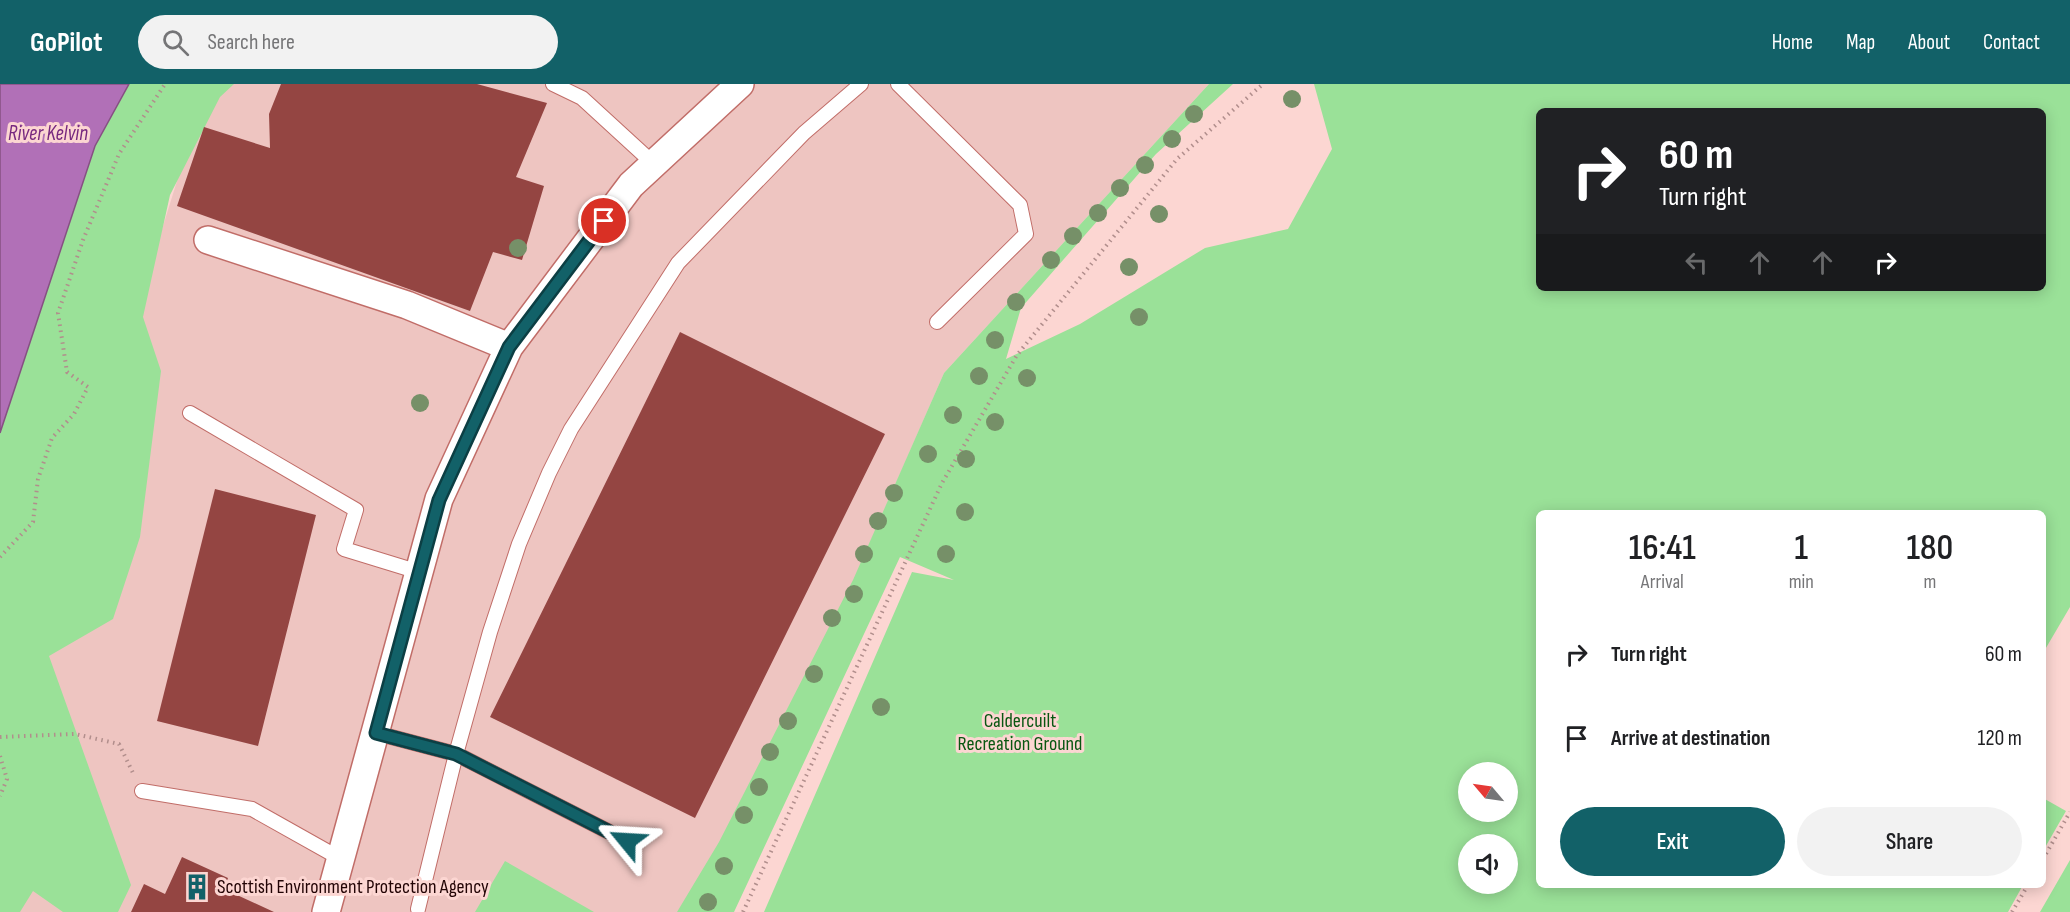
<!DOCTYPE html>
<html lang="en">
<head>
<meta charset="utf-8">
<style>
	body { margin:0; font-family:"Sofia Sans Condensed",sans-serif; background:#f2f2f2; color:#202124; height:100vh; display:flex; flex-direction:column; font-size:22px; white-space:nowrap }
	* { box-sizing:border-box; margin:0 }
	p { font-size:20px; color:#757577 }
	.icon { flex:none; width:33px; height:33px; fill:none; stroke:currentColor; stroke-width:2; stroke-linecap:round; stroke-linejoin:round }
	.map { position:relative; flex:1; overflow:hidden }
	.side { position:absolute; left:1536px; top:426px; width:510px; height:378px; display:flex; flex-direction:column; background:#fff; border-radius:9px; box-shadow:0 3px 15px #0003 }
	.side>* { flex:none }
	.banner { position:absolute; left:1536px; top:24px; width:510px; height:183px; border-radius:9px; box-shadow:0 3px 15px #0003; background:#202124; color:#fff; overflow:hidden }
	.needle { width:39px; rotate:299deg }
	.fabs { position:absolute; left:1458px; top:678px; display:grid; gap:12px }
	.fabs a { display:grid; place-items:center; width:60px; height:60px; border-radius:50%; background:#fff; box-shadow:0 3px 15px #0003; font-size:30px }
	.pin { position:absolute; display:grid; place-items:center; width:51px; height:51px; color:#fff; margin:-26px; border:3px solid #fff; border-radius:50%; box-shadow:0 2px 6px #0007 }
	.me { position:absolute; width:66px; margin:-33px; rotate:297deg; stroke-linejoin:round; filter:drop-shadow(0 0 4px #0008) }
	.turn { display:flex; align-items:center; gap:21px; height:126px; padding:0 24px; font-size:27px }
	.turn .icon { width:78px; height:78px; stroke-width:2.5 }
	.turn b { display:block; font-size:42px; line-height:51px }
	.lanes { display:flex; align-items:center; height:57px; padding:0 24px; background:#0003; justify-content:center; gap:30px; direction:ltr }
	.lanes .off { opacity:.35 }
	.eta { display:flex; justify-content:space-evenly; align-items:center; height:102px; text-align:center }
	.eta b { font-size:36px; font-weight:600; line-height:42px }
	.button { display:flex; gap:12px; margin-top:auto; padding:12px 24px }
	.button a { flex:1; height:69px; border-radius:36px; background:#126168; color:#fff; font-size:24px; font-weight:600; line-height:69px; text-align:center }
	.button a+a { background:#f2f2f2; color:#202124 }
	ul { padding:0; list-style:none }
	li { display:flex; align-items:center; gap:18px; height:84px; padding:0 24px }
	li div { flex:1 }
	li b { display:block; font-size:22px }
	li em { font-style:normal }
	header { display:flex; align-items:center; gap:36px; box-sizing:border-box; height:84px; padding:0 30px; background:#126168; color:#fff }
	header strong { font-size:28px }
	nav { display:flex; gap:33px; margin-inline-start:auto; font-size:21px }
	.search { width:420px; height:54px; background:#f2f2f2; display:flex; align-items:center; gap:15px; box-sizing:border-box; padding:0 21px; border-radius:33px; color:#757577; font-size:22px }
	.map>svg:first-child { display:block }
</style>
</head>
<body>
<header>
<strong>GoPilot</strong>
<div class="search"><svg class="icon" aria-label="search" viewBox="0 0 24 24"><circle cx="10" cy="10" r="6"/><path d="M15 15l6 6"/></svg>Search here</div>
<nav><a>Home</a><a>Map</a><a>About</a><a>Contact</a></nav>
</header>
<div class="map">
<svg width="2070" height="828" viewBox="0 0 2070 828">
	<rect width="100%" height="100%" fill="#fcd6d2"/>
	<path fill="#eec5c1" d="M228,0H1209L944,289L709,828H0V580L117,290L191,52Z"/>
	<path fill="#9ae198" fill-rule="evenodd" d="M129,0H234L220,13L170,111L143,233L161,287L140,453L113,535L49,572L131,801L118,828H63L33,807L20,828H0V349L95,61Z
		M1209,0H1233L1156,70L1021,224L1006,275L1080,240L1205,164L1288,145L1332,65L1314,0H2070V523L2043,569V429H1539V801H2023L2008,828H764L912,488L954,496L900,473L734,828H677L719,758L853,496L944,289ZM1539,27H2043V204H1539ZM1468,688H1508V728H1468ZM1468,760H1508V800H1468Z
		M2043,714L2066,727L2043,767Z
		M2070,776V828H2040Z
		M505,777L594,828H475Z"/>
	<path fill="#b170b7" stroke="#865082" stroke-width="1.5" d="M0,0H129L95,62L0,349Z"/>
	<path fill="#944542" d="M281,0H477L547,19L516,93L544,102L522,176L493,168L470,227L177,122L204,43L270,64L269,30Z
		M680,248L885,350L695,734L490,633Z
		M215,405L316,431L258,662L157,637Z
		M182,773L228,794L224,805L274,828H131L144,800L165,810Z"/>
	<g fill="none" stroke-linecap="round" stroke-linejoin="round">
		<g stroke="#c16d68" stroke-width="16">
			<path id="service" d="M553,0L582,14L654,80
				M898,0L1020,121L1026,150L937,238
				M190,329L356,426L344,465L419,488
				M376,649L456,670L627,757
				M142,707L252,725L341,775
				M418,825L456,670L490,548L519,460L549,389L571,345L678,179L804,49L861,0"/>
		</g>
		<g stroke="#c16d68" stroke-width="30">
			<path id="minor" d="M208,156L407,221L509,263
				M326,828L439,415L509,263L631,101L740,0"/>
		</g>
		<path stroke="#b18e8c" stroke-width="4" stroke-dasharray="1.5 4.5" stroke-linecap="butt" d="M0,473L33,438L38,395L52,354L74,330L88,303L67,288L58,229L83,156L119,70L165,0
			M0,653L75,650L119,660L133,689
			M0,672L7,695L0,712
			M2043,775L2070,728
			M743,828L942,399L1017,271L1177,75L1263,0
			M2012,828L2028,801"/>
		<use href="#service" stroke="#fff" stroke-width="14"/>
		<use href="#minor" stroke="#fff" stroke-width="27"/>
	</g>
	<g fill="#769068">
		<circle cx="1292" cy="15" r="9"/>
		<circle cx="1194" cy="30" r="9"/>
		<circle cx="1172" cy="55" r="9"/>
		<circle cx="1145" cy="81" r="9"/>
		<circle cx="1120" cy="104" r="9"/>
		<circle cx="1098" cy="129" r="9"/>
		<circle cx="1159" cy="130" r="9"/>
		<circle cx="1073" cy="152" r="9"/>
		<circle cx="518" cy="164" r="9"/>
		<circle cx="1051" cy="176" r="9"/>
		<circle cx="1129" cy="183" r="9"/>
		<circle cx="1016" cy="218" r="9"/>
		<circle cx="1139" cy="233" r="9"/>
		<circle cx="995" cy="256" r="9"/>
		<circle cx="979" cy="292" r="9"/>
		<circle cx="1027" cy="294" r="9"/>
		<circle cx="420" cy="319" r="9"/>
		<circle cx="953" cy="331" r="9"/>
		<circle cx="995" cy="338" r="9"/>
		<circle cx="928" cy="370" r="9"/>
		<circle cx="966" cy="375" r="9"/>
		<circle cx="894" cy="409" r="9"/>
		<circle cx="965" cy="428" r="9"/>
		<circle cx="878" cy="437" r="9"/>
		<circle cx="864" cy="470" r="9"/>
		<circle cx="946" cy="470" r="9"/>
		<circle cx="854" cy="510" r="9"/>
		<circle cx="832" cy="534" r="9"/>
		<circle cx="814" cy="590" r="9"/>
		<circle cx="881" cy="623" r="9"/>
		<circle cx="788" cy="637" r="9"/>
		<circle cx="770" cy="668" r="9"/>
		<circle cx="759" cy="703" r="9"/>
		<circle cx="744" cy="731" r="9"/>
		<circle cx="724" cy="782" r="9"/>
		<circle cx="708" cy="818" r="9"/>
	</g>
	<g fill="none" stroke-linecap="round" stroke-linejoin="round">
		<g stroke="#0c3f44" stroke-width="15">
			<path id="route" d="M604,137L509,263L439,416L376,649L456,670L627,757"/>
		</g>
		<use href="#route" stroke="#126168" stroke-width="10"/>
	</g>
	<defs>
		<g id="building-bare" transform="scale(2.07)"><path d="M-4-6H4V6H1V3H-1V6H-4ZM-2.5-4.3h1.7v1.8h-1.7ZM.8-4.3h1.7v1.8H.8ZM-2.5-1h1.7V.8h-1.7ZM.8-1h1.7V.8H.8Z" fill="#126168" stroke="#fcd6d2" stroke-width="2.5" paint-order="stroke"/></g>
	</defs>
	<g fill-rule="evenodd">
		<use href="#building-bare" x="197" y="803"/>
	</g>
	<g text-anchor="middle" dominant-baseline="central" stroke-width="6" stroke-linejoin="round" paint-order="stroke">
		<g font-size="20" fill="#085711" stroke="#fcd6d2">
			<text x="1020" y="637">Caldercuilt<tspan x="1020" dy="23">Recreation Ground</tspan></text>
		</g>
		<g font-size="20" fill="#220405" stroke="#fcd6d2" text-anchor="start">
			<text x="217" y="803">Scottish Environment Protection Agency</text>
		</g>
		<g font-size="21" font-style="italic" fill="#77287f" stroke="#fcd6d2">
			<text x="48" y="49">River Kelvin</text>
		</g>
	</g>
</svg>
<div class="fabs">
<a><svg class="needle" viewBox="-14 -14 28 28"><path d="M0-13l5 13h-10z" fill="#e53935"/><path d="M0 13l5-13h-10z" fill="#757577"/></svg></a>
<a><svg class="icon" aria-label="sound" viewBox="0 0 24 24"><path d="M4 9h4l5-4v14l-5-4H4zM17 9q2 3 0 6"/></svg></a>
</div>
<div class="pin" style="left:604px;top:137px;background:#d93025"><svg class="icon" aria-label="arrive" viewBox="0 0 24 24"><path d="M6 21V4h12l-3 4 3 4H6"/></svg></div>
<svg class="me" style="left:627px;top:757px" viewBox="-20 -20 40 40"><path d="M0-17L14 15 0 8-14 15z" fill="#126168" stroke="#fff" stroke-width="4"/></svg>
<div class="banner">
<div class="turn"><svg class="icon" aria-label="right" viewBox="0 0 24 24"><path d="M7 20v-9h11M14 6l5 5-5 5"/></svg><div><b>60 m</b>Turn right</div></div>
<div class="lanes"><svg class="icon off" aria-label="left" viewBox="0 0 24 24"><path d="M17 20v-9H6M10 6l-5 5 5 5"/></svg><svg class="icon off" aria-label="ahead" viewBox="0 0 24 24"><path d="M12 20V5M6 11l6-6 6 6"/></svg><svg class="icon off" aria-label="ahead" viewBox="0 0 24 24"><path d="M12 20V5M6 11l6-6 6 6"/></svg><svg class="icon" aria-label="right" viewBox="0 0 24 24"><path d="M7 20v-9h11M14 6l5 5-5 5"/></svg></div>
</div>
<section class="side">
<div class="eta">
<div><b>16:41</b><p>Arrival</p></div>
<div><b>1</b><p>min</p></div>
<div><b>180</b><p>m</p></div>
</div>
<ul>
<li><svg class="icon" aria-label="right" viewBox="0 0 24 24"><path d="M7 20v-9h11M14 6l5 5-5 5"/></svg><div><b>Turn right</b></div><em>60 m</em></li>
<li><svg class="icon" aria-label="arrive" viewBox="0 0 24 24"><path d="M6 21V4h12l-3 4 3 4H6"/></svg><div><b>Arrive at destination</b></div><em>120 m</em></li>
</ul>
<div class="button"><a>Exit</a><a>Share</a></div>
</section>
</div>
</body>
</html>
